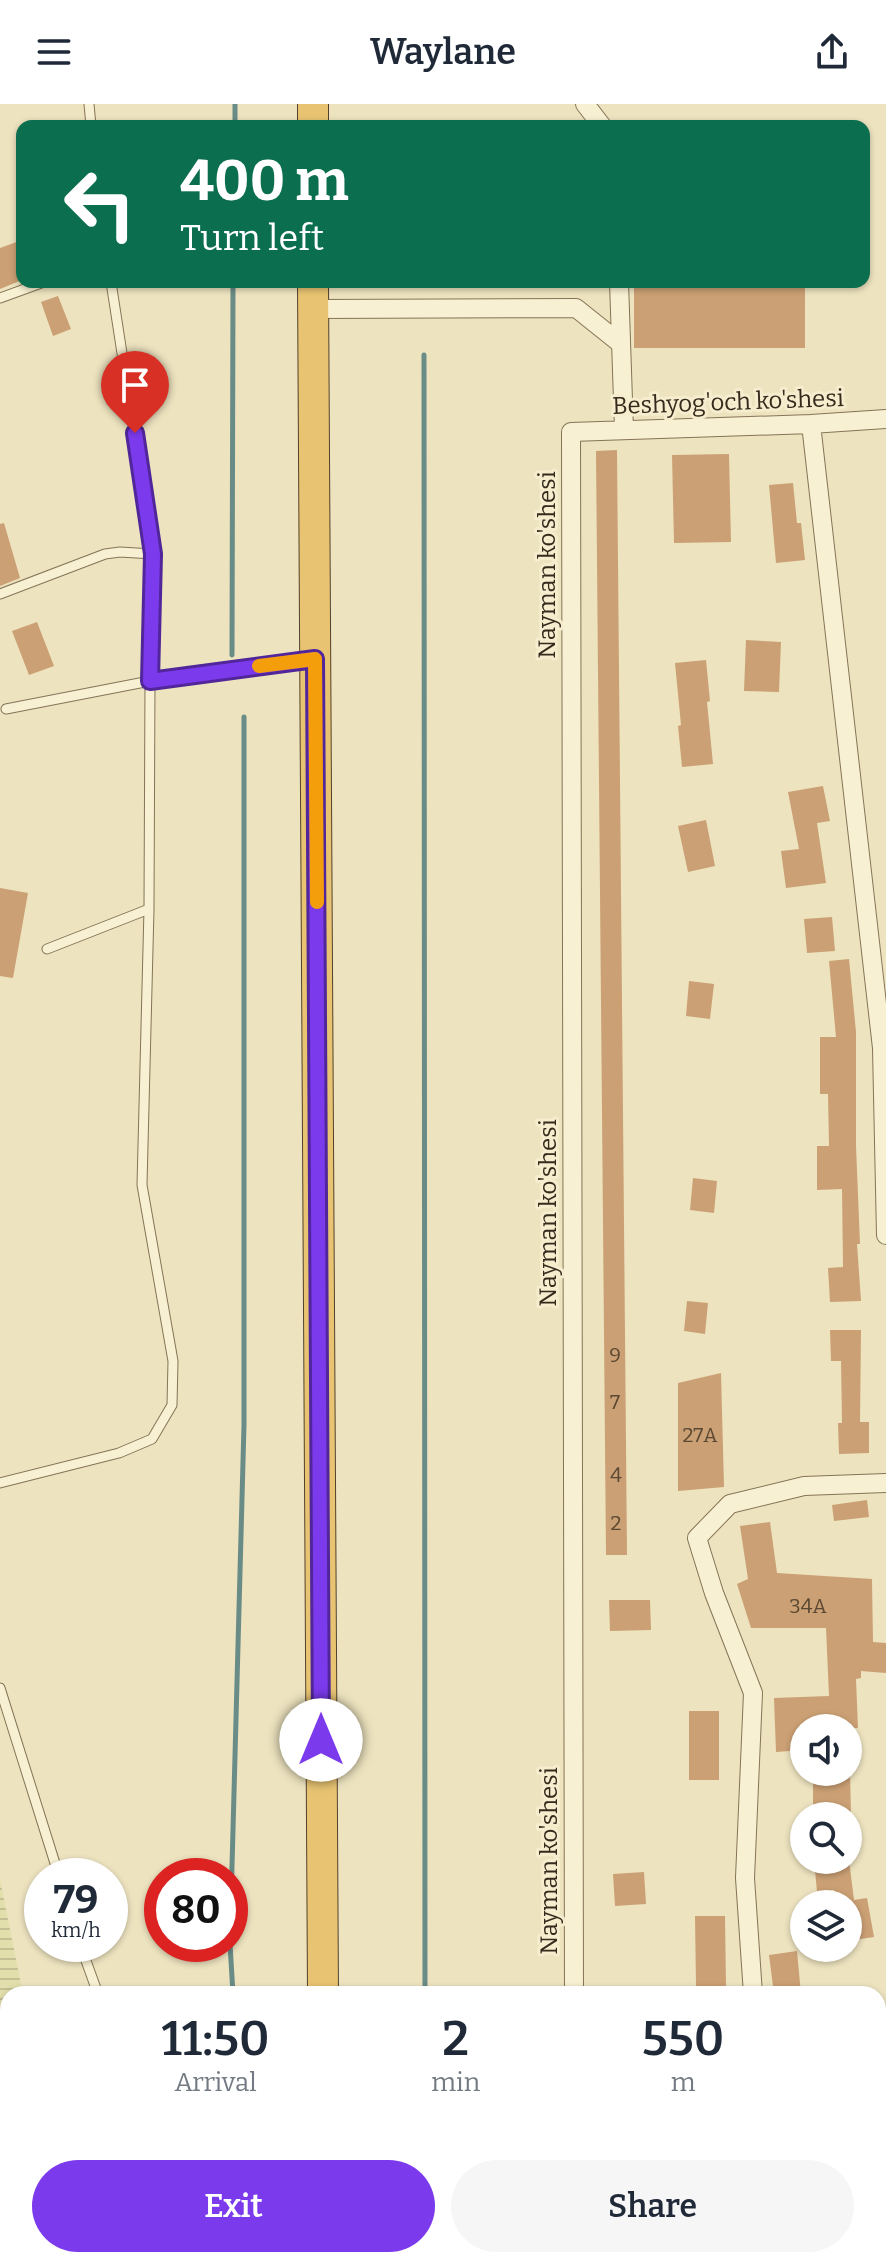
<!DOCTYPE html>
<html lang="en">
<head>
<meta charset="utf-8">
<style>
	body { margin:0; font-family:Bitter,serif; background:#f6f6f7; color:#1f2937; height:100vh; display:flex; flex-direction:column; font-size:30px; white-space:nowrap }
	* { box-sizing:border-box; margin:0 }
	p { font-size:26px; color:#747a83 }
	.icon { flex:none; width:44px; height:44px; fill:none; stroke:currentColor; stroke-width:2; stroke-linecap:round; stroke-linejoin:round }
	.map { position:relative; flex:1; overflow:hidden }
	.details { position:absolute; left:0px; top:1882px; width:886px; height:282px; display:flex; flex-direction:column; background:#fff; border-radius:24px 24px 0 0; box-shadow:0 2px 6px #0004 }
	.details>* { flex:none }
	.top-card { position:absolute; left:16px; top:16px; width:854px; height:168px; border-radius:16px; box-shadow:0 2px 6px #0004; background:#0b6e4f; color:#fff; overflow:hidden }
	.controls { position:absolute; left:790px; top:1610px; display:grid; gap:16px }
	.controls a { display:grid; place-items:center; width:72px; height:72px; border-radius:50%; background:#fff; box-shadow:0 2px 6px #0004; font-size:40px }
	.speed { position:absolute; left:24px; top:1754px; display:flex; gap:16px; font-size:40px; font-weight:700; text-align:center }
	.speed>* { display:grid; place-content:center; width:104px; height:104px; border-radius:50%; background:#fff; box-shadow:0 2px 6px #0004; line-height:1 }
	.speed small { font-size:20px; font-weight:400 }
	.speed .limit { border:12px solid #d22; background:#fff; color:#111 }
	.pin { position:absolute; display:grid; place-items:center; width:68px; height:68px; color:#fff; margin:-82px -34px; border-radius:50% 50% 50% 0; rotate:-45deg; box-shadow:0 0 8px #0007 }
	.pin .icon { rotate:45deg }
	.me { position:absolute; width:88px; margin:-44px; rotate:0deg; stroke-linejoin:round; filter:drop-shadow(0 0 6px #0008) }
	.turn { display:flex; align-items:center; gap:28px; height:168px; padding:0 32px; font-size:36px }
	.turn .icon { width:104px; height:104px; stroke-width:2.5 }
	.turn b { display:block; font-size:56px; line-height:68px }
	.eta { display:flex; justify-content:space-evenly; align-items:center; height:136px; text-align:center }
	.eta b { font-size:48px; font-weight:600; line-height:56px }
	.button { display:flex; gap:16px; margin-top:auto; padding:16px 32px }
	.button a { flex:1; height:92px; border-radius:48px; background:#7c3aed; color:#fff; font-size:32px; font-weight:600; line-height:92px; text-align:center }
	.button a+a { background:#f6f6f7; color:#1f2937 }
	header { display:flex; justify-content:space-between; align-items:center; height:104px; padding:0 32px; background:#fff; font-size:36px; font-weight:600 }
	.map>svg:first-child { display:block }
</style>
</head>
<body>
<header><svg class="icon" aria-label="menu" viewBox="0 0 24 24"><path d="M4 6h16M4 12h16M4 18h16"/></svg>Waylane<svg class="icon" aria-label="share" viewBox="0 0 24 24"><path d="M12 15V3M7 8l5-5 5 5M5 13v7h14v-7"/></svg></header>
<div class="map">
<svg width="886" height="2163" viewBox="0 0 886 2163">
	<defs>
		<pattern id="farmland-rules" width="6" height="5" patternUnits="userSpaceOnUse" patternTransform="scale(2)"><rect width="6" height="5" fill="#e3dfac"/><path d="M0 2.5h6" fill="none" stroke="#c3c093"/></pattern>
	</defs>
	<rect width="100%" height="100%" fill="#ede3bf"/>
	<path fill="url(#farmland-rules)" d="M0,1776L23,1890H8V2156H76L78,2163H0Z"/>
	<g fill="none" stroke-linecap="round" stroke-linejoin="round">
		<path stroke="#6a8c87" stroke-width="5" d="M235,22V0
			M424,251L425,1890
			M232,551L233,178
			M230,1836L244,1321V613
			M230,1840L233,1890
			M215,2163L216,2156
			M420,2163L421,2156"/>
	</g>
	<path fill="#cba074" d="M22,136V176L0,185V144Z
		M634,178H805V244H634Z
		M58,192L71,225L53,232L41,198Z
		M617,346L627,1451H606L596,347Z
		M729,350L731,438L674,439L672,351Z
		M793,379L797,419H801L805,456L776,459L769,381Z
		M4,419L20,474L0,482V420Z
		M37,518L54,562L29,571L12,527Z
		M746,536L781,538L779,588L744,587Z
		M706,556L710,597L707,598L713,660L682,663L678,622L681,621L675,559Z
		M823,682L830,717L817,719L826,779L786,784L781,747L799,745L788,688Z
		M706,716L715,762L688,768L678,722Z
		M0,784L28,789L13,874L0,872Z
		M832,813L835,847L807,849L804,815Z
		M849,855L856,928V1042L860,1140H857L861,1197L830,1198L828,1164L843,1163L842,1085L817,1086V1042H829L828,990H820V933H836L829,857Z
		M689,877L714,880L710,915L686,912Z
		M693,1074L717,1077L714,1109L690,1106Z
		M687,1197L708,1199L705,1230L684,1227Z
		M830,1226H861L860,1318H869V1349L839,1350L838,1319H842L841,1257H831Z
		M721,1269L724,1383L678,1387V1279Z
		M867,1396L869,1413L834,1417L832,1401Z
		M770,1418L777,1469L872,1475L873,1538L886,1539V1569L861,1567V1574L856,1575L858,1624H804V1646L776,1648L774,1594L829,1592L826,1524H751L737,1480L748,1475L740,1422Z
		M609,1496H650L651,1526L610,1527Z
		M689,1607H719V1676H689Z
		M813,1668H850L851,1711H813Z
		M814,1756H849L854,1796L867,1794L874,1833L848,1837V1800H837L834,1786L817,1788Z
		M644,1768L646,1800L615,1802L613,1770Z
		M695,1812H725L726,1882H696Z
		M797,1847L801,1890H774L769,1851Z"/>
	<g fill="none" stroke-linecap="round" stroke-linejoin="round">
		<g stroke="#857457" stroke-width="11">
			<path id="service" d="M89,0L91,22
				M111,178L153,450L150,577L312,556
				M0,194L44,178
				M0,490L105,450L120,448L153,450
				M47,845L149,805
				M0,1379L119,1349L152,1335L172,1301L173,1257L142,1081L149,805L150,577L6,605
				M0,1584L59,1772
				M80,1840L98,1890
				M142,2163V2156"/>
		</g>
		<g stroke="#857457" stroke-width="20">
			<path id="minor" d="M585,0L602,22
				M619,178L624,326
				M314,205L576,204L621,240
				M811,320L882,944L886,1131
				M574,1890L571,328L811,320L886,315
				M753,1890L745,1774L753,1589L714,1489L697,1434L730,1400L804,1382L886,1379
				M574,2156V2163
				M771,2156L772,2163"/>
		</g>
		<g stroke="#53412c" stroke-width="32">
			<path id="trunk" d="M313,0V22
				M313,178L323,1890
				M324,2156V2163"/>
		</g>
		<use href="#service" stroke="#f8f0d2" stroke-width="9"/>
		<use href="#minor" stroke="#f8f0d2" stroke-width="18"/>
		<use href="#trunk" stroke="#e8c472" stroke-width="30"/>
	</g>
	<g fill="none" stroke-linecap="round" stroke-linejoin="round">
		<g stroke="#51269a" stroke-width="20">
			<path id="route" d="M135,329L153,450L150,577L315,555L321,1636"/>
		</g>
		<use href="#route" stroke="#7c3aed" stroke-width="14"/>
		<path stroke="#f59e0b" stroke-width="14" d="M259,562L315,555L317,798"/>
	</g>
	<g text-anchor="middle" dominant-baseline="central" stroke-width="6" stroke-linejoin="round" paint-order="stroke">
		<g font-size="20" fill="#5a4832">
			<text x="615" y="1251">9</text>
			<text x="615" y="1298">7</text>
			<text x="700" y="1331">27A</text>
			<text x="616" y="1371">4</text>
			<text x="616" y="1419">2</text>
			<text x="808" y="1502">34A</text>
		</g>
		<g font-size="24" fill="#352a1c" stroke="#f5edce">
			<text transform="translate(728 298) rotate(-2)">Beshyog'och ko'shesi</text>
			<text transform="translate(547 461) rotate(-90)">Nayman ko'shesi</text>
			<text transform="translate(548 1109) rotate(-90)">Nayman ko'shesi</text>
			<text transform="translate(549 1757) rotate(-90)">Nayman ko'shesi</text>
		</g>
	</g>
</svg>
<div class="controls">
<a><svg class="icon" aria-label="sound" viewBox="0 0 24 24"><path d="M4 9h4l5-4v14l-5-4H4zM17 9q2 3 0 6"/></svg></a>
<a><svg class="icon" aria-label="search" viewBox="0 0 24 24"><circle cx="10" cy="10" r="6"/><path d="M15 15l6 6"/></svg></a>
<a><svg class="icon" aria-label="layers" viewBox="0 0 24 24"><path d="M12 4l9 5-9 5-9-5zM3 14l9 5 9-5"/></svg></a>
</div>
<div class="speed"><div>79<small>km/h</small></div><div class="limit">80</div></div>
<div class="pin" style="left:135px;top:329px;background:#d93025"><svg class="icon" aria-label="arrive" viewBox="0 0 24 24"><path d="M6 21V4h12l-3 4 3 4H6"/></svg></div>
<svg class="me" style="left:321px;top:1636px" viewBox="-20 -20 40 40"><circle r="19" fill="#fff"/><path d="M0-13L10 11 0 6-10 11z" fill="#7c3aed"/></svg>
<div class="top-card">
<div class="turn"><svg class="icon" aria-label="left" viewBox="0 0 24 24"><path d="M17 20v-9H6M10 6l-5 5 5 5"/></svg><div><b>400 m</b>Turn left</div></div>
</div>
<section class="details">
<div class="eta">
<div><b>11:50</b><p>Arrival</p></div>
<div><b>2</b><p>min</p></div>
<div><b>550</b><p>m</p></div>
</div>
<div class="button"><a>Exit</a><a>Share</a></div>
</section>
</div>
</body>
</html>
